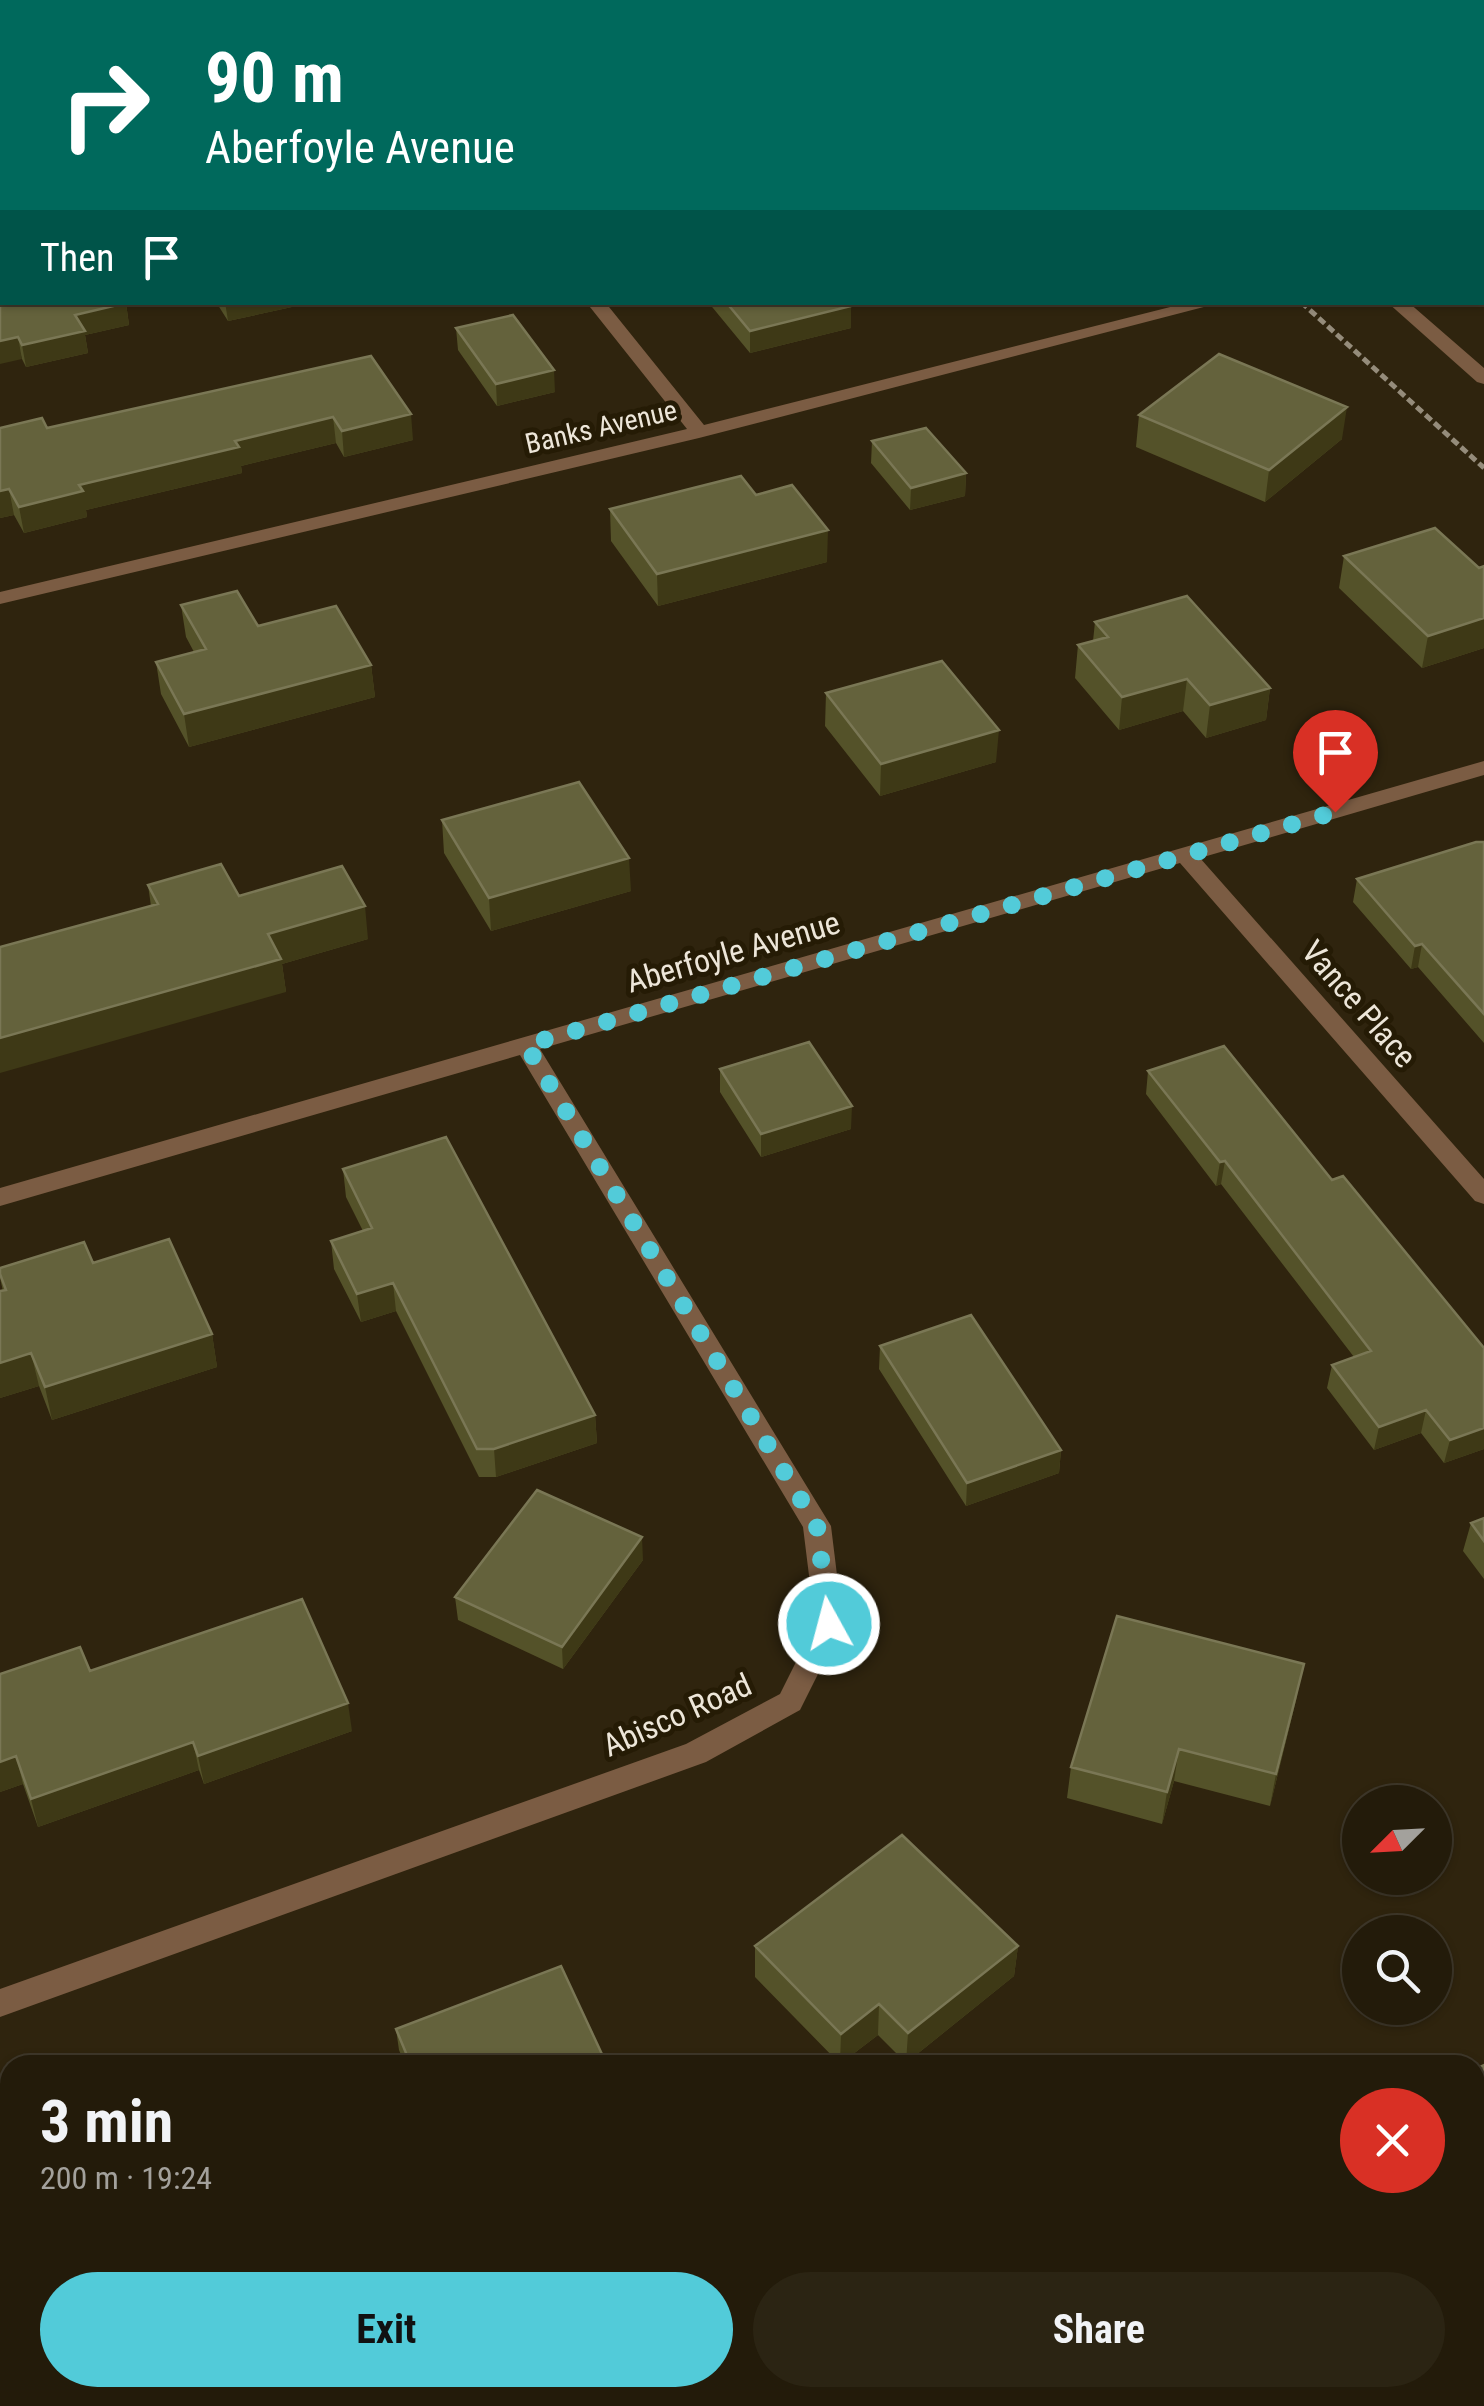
<!DOCTYPE html>
<html lang="en">
<head>
<meta charset="utf-8">
<style>
	body { margin:0; font-family:"Roboto Condensed",sans-serif; background:#2b2413; color:#f1f3f6; height:100vh; display:flex; flex-direction:column; font-size:38px; white-space:nowrap }
	* { box-sizing:border-box; margin:0 }
	p { font-size:32px; color:#a3a19c }
	.icon { flex:none; width:55px; height:55px; fill:none; stroke:currentColor; stroke-width:2; stroke-linecap:round; stroke-linejoin:round }
	.map { position:relative; flex:1; overflow:hidden }
	.side { position:absolute; left:0px; top:2055px; width:1485px; height:352px; display:flex; flex-direction:column; background:#231b0a; border-radius:30px 30px 0 0; box-shadow:0 2px 8px #0004,0 0 0 2px #40392b }
	.side>* { flex:none }
	.banner { position:absolute; left:0px; top:0px; width:1485px; height:305px; box-shadow:0 2px 8px #0004,0 0 0 2px #40392b; background:#00695c; color:#fff; overflow:hidden }
	.needle { width:65px; rotate:246deg }
	.fabs { position:absolute; left:1342px; top:1785px; display:grid; gap:20px }
	.fabs a { display:grid; place-items:center; width:110px; height:110px; border-radius:50%; background:#231b0a; box-shadow:0 2px 8px #0004,0 0 0 2px #40392b; font-size:50px }
	.pin { position:absolute; display:grid; place-items:center; width:85px; height:85px; color:#fff; margin:-102px -42px; border-radius:50% 50% 50% 0; rotate:-45deg; box-shadow:0 0 10px #0007 }
	.pin .icon { rotate:45deg }
	.me { position:absolute; width:110px; margin:-55px; rotate:353deg; stroke-linejoin:round; filter:drop-shadow(0 0 8px #0008) }
	.turn { display:flex; align-items:center; gap:35px; height:210px; padding:0 40px; font-size:45px }
	.turn .icon { width:130px; height:130px; stroke-width:2.5 }
	.turn b { display:block; font-size:70px; line-height:85px }
	.then { display:flex; align-items:center; height:95px; padding:0 40px; background:#0003; gap:20px; font-size:38px }
	.round { display:grid; place-items:center; flex:none; width:105px; height:105px; border-radius:52px; background:#2b2413 }
	.headline { display:flex; align-items:center; justify-content:space-between; height:170px; padding:0 40px }
	h1 { font-size:60px; font-weight:700; line-height:75px }
	.primary-button { display:flex; gap:20px; margin-top:auto; padding:20px 40px }
	.primary-button a { flex:1; height:115px; border-radius:60px; background:#52cbd9; color:#111; font-size:40px; font-weight:700; line-height:115px; text-align:center }
	.primary-button a+a { background:#2b2413; color:#f1f3f6 }
	.map>svg:first-child { display:block }
</style>
</head>
<body>
<div class="map">
<svg width="1484" height="2406" viewBox="0 0 1484 2406">
	<rect width="100%" height="100%" fill="#2f240e"/>
	<g fill="none" stroke-linecap="round" stroke-linejoin="round">
		<path stroke="#958c7b" stroke-width="5" stroke-dasharray="8 4" stroke-linecap="butt" d="M1301,302L1484,468"/>
		<path fill="#7b5c43" fill-rule="evenodd" d="M335,0H352L353,2H337Z
			M1043,0H1061L1062,2H1045Z
			M0,237H2V247H0Z
			M586,302H605L704,425L1190,302H1223L699,438L0,604V592L687,429Z
			M1387,302H1408L1484,368V384L1477,382Z
			M1484,761V775L1200,858L1484,1179V1204L1475,1201L1180,863L540,1049L831,1526L843,1624L800,1710L706,1762L0,2017V1989L686,1744L780,1694L815,1624L803,1527L520,1055L0,1206V1188Z"/>
	</g>
	<path fill="#545229" d="M0,0L2,2V139L0,135Z
		M440,0H551L554,2H442Z
		M748,0H846L848,2H748Z
		M1469,0H1484V33L1482,31V2H1469Z
		M1482,190H1484V230L1482,228Z
		M0,288L126,303L129,325L85,335L88,353L26,367L22,359Z
		M216,302H315L228,321Z
		M708,302H848L851,306V328L750,353Z
		M456,328L555,392L497,406L458,350Z
		M371,356L413,440L344,457L336,443L241,466L242,473L86,510L87,517L24,533L14,515L0,518V428H47Z
		M1139,415L1342,439L1265,502L1136,447Z
		M872,441L966,473L965,496L910,510L871,463Z
		M756,495L827,562L658,606L611,541L610,509Z
		M1344,556L1479,568L1484,566V648L1422,668L1339,588Z
		M181,605L258,626L371,665L375,697L189,747L161,694L156,662L194,652L186,637Z
		M1095,622L1270,688L1266,720L1206,738L1183,711L1119,730L1075,678L1078,645L1093,641Z
		M826,693L996,762L880,796L825,726Z
		M442,820L631,891L491,931L444,853Z
		M1484,842V1043L1418,967L1411,969L1353,902L1357,879Z
		M148,885L239,896L368,939L282,964L286,992L151,906Z
		M720,1069L851,1129L761,1157L720,1092Z
		M1148,1071L1332,1180L1484,1348V1449L1444,1463L1421,1433L1374,1450L1327,1388L1332,1365L1354,1357L1221,1184L1216,1186L1146,1094Z
		M343,1169L595,1415L597,1443L496,1477H479L396,1311L361,1322L334,1269L331,1241L363,1231L346,1197Z
		M93,1263L212,1334L217,1367L52,1420L39,1386L0,1398V1291H3L0,1278V1268Z
		M880,1346L1061,1450L1059,1473L966,1506L879,1369Z
		M1484,1518V1579L1463,1551L1471,1523Z
		M643,1560L563,1669L458,1620L455,1597Z
		M90,1671L352,1731L204,1784L199,1770L38,1827L23,1784L0,1792V1674Z
		M1297,1696L1270,1806L1174,1781L1162,1824L1067,1798L1071,1767Z
		M755,1946H1018L1014,1976L906,2063L878,2035L840,2064L755,1977Z
		M396,2029L607,2065H405L399,2050Z
		M1484,2065V2244L1478,2235Z"/>
	<path fill="#3e3916" d="M225,302H315L228,321Z
		M126,303L129,325L85,335L88,353L26,367L22,345L75,315Z
		M851,306V328L750,353V331Z
		M18,337L22,359L0,364V341Z
		M554,370L555,392L497,406L496,384Z
		M1347,407L1342,439L1265,502L1269,470Z
		M411,414L413,440L344,457L342,431Z
		M333,417L336,443L241,466L242,473L86,510L87,517L24,533L19,507L79,485L235,441Z
		M966,473L965,496L910,510L911,488Z
		M9,489L14,515L0,518V491Z
		M828,530L827,562L658,606L657,574Z
		M1484,618V648L1422,668L1428,636Z
		M371,665L375,697L189,747L184,714Z
		M1187,679L1183,711L1119,730L1122,697Z
		M1270,688L1266,720L1206,738L1210,705Z
		M999,730L996,762L880,796L881,764Z
		M629,858L631,891L491,931L489,898Z
		M365,906L368,939L282,964L286,992L0,1073V1038L268,934Z
		M1422,944L1418,967L1411,969L1415,946Z
		M852,1106L851,1129L761,1157V1134Z
		M1225,1161L1221,1184L1216,1186L1220,1162Z
		M393,1283L396,1311L361,1322L357,1294Z
		M212,1334L217,1367L52,1420L45,1387Z
		M31,1353L39,1386L0,1398V1363Z
		M1426,1410L1421,1433L1374,1450L1379,1427Z
		M595,1415L597,1443L496,1477L494,1449Z
		M1484,1428V1449L1444,1463L1450,1440Z
		M1061,1450L1059,1473L966,1506L967,1483Z
		M642,1537L643,1560L563,1669L562,1647Z
		M1304,1664L1297,1696L1270,1806L1276,1774Z
		M348,1703L352,1731L204,1784L198,1756Z
		M193,1742L199,1770L38,1827L31,1799Z
		M1179,1749L1174,1781L1162,1824L1167,1792Z
		M16,1756L23,1784L0,1792V1762Z
		M1018,1946L1014,1976L906,2063L908,2033Z
		M879,2004L878,2035L840,2064L841,2034Z
		M1484,2207V2217L1478,2235L1475,2236V2211Z
		M10,2282V2314L0,2318V2286Z
		M1266,2398H1320L1301,2406H1247Z"/>
	<path fill="#64623c" stroke="#7a7755" stroke-width="2.5" d="M0,0H48L49,2H2V124L0,120Z
		M176,0H249L251,2H178Z
		M456,0H551L554,2H458Z
		M764,0H846L848,2H767Z
		M1472,0H1484V9L1482,2H1476Z
		M2,287V302L126,303L75,315L85,331L22,345L18,337L0,341V288Z
		M726,302H848L851,306L750,331Z
		M513,315L554,370L496,384L456,328Z
		M1219,354L1347,407L1269,470L1139,415Z
		M371,356L411,414L342,431L333,417L235,441L239,447L79,485L83,491L19,507L9,489L0,491V428L42,418L47,428Z
		M926,428L966,473L911,488L872,441Z
		M741,476L756,495L792,485L828,530L657,574L610,509Z
		M1435,528L1479,568L1484,566V618L1428,636L1344,556Z
		M237,591L258,626L336,606L371,665L184,714L156,662L206,649L181,605Z
		M1187,596L1270,688L1210,705L1187,679L1122,697L1078,645L1108,637L1095,622Z
		M942,661L999,730L881,764L826,693Z
		M579,782L629,858L489,898L442,820Z
		M1476,842H1484V1014L1422,944L1415,946L1357,879Z
		M221,864L239,896L342,866L365,906L268,934L281,959L0,1038V947L158,904L148,885Z
		M809,1042L852,1106L761,1134L720,1069Z
		M1224,1046L1332,1180L1343,1176L1484,1348V1428L1450,1440L1426,1410L1379,1427L1332,1365L1371,1351L1225,1161L1220,1162L1148,1071Z
		M446,1137L595,1415L494,1449H477L393,1283L357,1294L331,1241L372,1228L343,1169Z
		M169,1239L212,1334L45,1387L31,1353L0,1363V1291L6,1290L0,1274V1268L84,1242L93,1263Z
		M971,1315L1061,1450L967,1483L880,1346Z
		M537,1490L642,1537L562,1647L455,1597Z
		M1484,1518V1541L1471,1523Z
		M302,1599L348,1703L198,1756L193,1742L31,1799L16,1756L0,1762V1674L80,1647L90,1671Z
		M1117,1616L1304,1664L1276,1774L1179,1749L1167,1792L1071,1767Z
		M902,1835L1018,1946L908,2033L879,2004L841,2034L755,1946Z
		M561,1966L607,2065H411L396,2029Z
		M1484,2065V2207L1475,2211V2069Z
		M10,2146V2282L0,2286V2150Z
		M871,2398H1266L1247,2406H851Z"/>
	<g fill="none" stroke-linecap="round" stroke-linejoin="round">
		<path stroke="#52cbd9" stroke-width="18" stroke-dasharray="0 32.4" d="M829,1624L817,1526L526,1045L1335,812"/>
	</g>
	<g text-anchor="middle" dominant-baseline="central" stroke-width="10" stroke-linejoin="round" paint-order="stroke">
		<g font-size="28" fill="#ede6d9" stroke="#251b05">
			<text transform="translate(601 427) rotate(-13)">Banks Avenue</text>
		</g>
		<g font-size="32" fill="#ede6d9" stroke="#251b05">
			<text transform="translate(733 952) rotate(-16)">Aberfoyle Avenue</text>
			<text transform="translate(1359 1004) rotate(49)">Vance Place</text>
			<text transform="translate(677 1715) rotate(-24)">Abisco Road</text>
		</g>
	</g>
</svg>
<div class="fabs">
<a><svg class="needle" viewBox="-14 -14 28 28"><path d="M0-13l5 13h-10z" fill="#e53935"/><path d="M0 13l5-13h-10z" fill="#a3a19c"/></svg></a>
<a><svg class="icon" aria-label="search" viewBox="0 0 24 24"><circle cx="10" cy="10" r="6"/><path d="M15 15l6 6"/></svg></a>
</div>
<div class="pin" style="left:1335px;top:812px;background:#d93025"><svg class="icon" aria-label="arrive" viewBox="0 0 24 24"><path d="M6 21V4h12l-3 4 3 4H6"/></svg></div>
<svg class="me" style="left:829px;top:1624px" viewBox="-20 -20 40 40"><circle r="17" fill="#52cbd9" stroke="#fff" stroke-width="3"/><path d="M0-11L8 9 0 5-8 9z" fill="#fff"/></svg>
<div class="banner">
<div class="turn"><svg class="icon" aria-label="right" viewBox="0 0 24 24"><path d="M7 20v-9h11M14 6l5 5-5 5"/></svg><div><b>90 m</b>Aberfoyle Avenue</div></div>
<div class="then">Then<svg class="icon" aria-label="arrive" viewBox="0 0 24 24"><path d="M6 21V4h12l-3 4 3 4H6"/></svg></div>
</div>
<section class="side">
<div class="headline"><div><h1>3 min</h1><p>200 m · 19:24</p></div><a class="round" style="background:#d93025;color:#fff"><svg class="icon" aria-label="close" viewBox="0 0 24 24"><path d="M6 6l12 12M18 6L6 18"/></svg></a></div>
<div class="primary-button"><a>Exit</a><a>Share</a></div>
</section>
</div>
</body>
</html>
